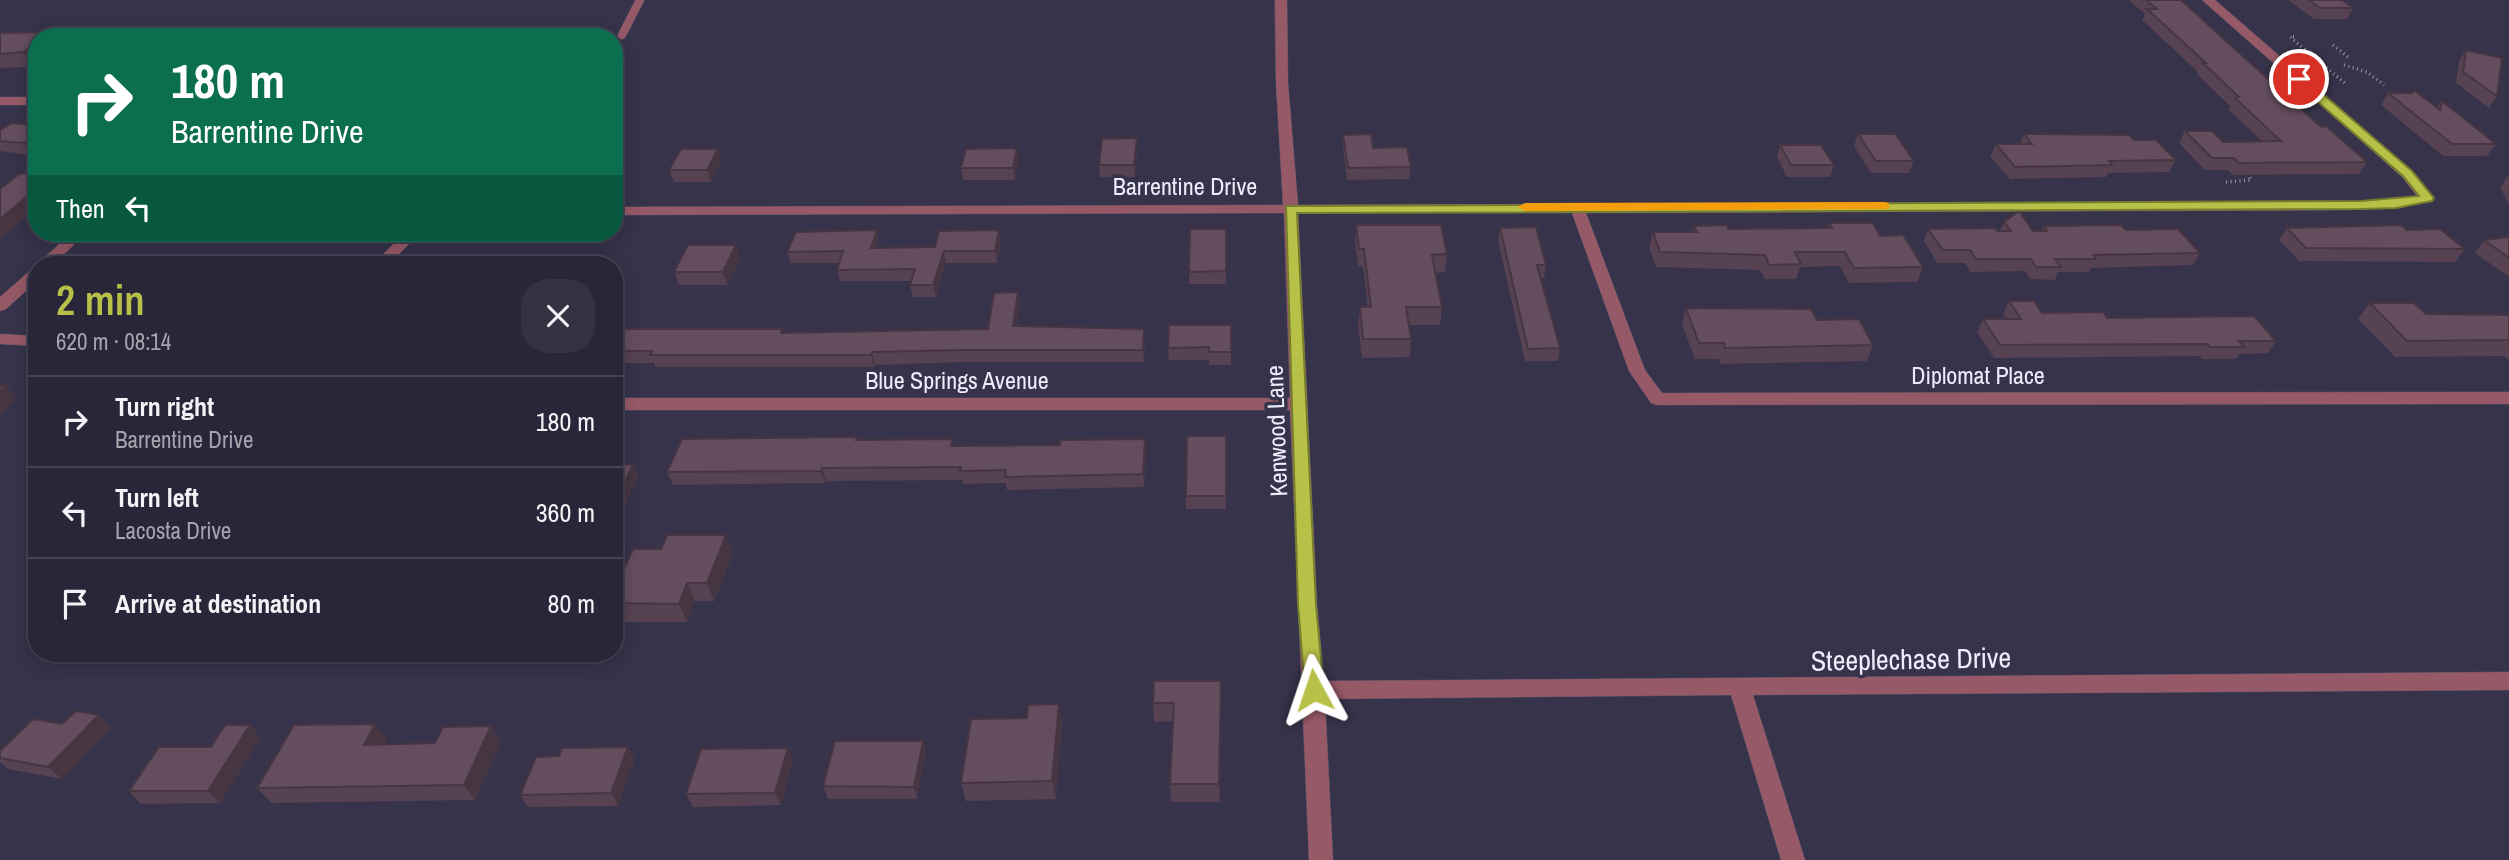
<!DOCTYPE html>
<html lang="en">
<head>
<meta charset="utf-8">
<style>
	body { margin:0; font-family:"Archivo Narrow",sans-serif; background:#343243; color:#f1f3f6; height:100vh; display:flex; flex-direction:column; font-size:26px; white-space:nowrap }
	* { box-sizing:border-box; margin:0 }
	p { font-size:23px; color:#a5a5ae }
	.icon { flex:none; width:38px; height:38px; fill:none; stroke:currentColor; stroke-width:2; stroke-linecap:round; stroke-linejoin:round }
	.map { position:relative; flex:1; overflow:hidden }
	.details { position:absolute; left:28px; top:256px; width:595px; height:406px; display:flex; flex-direction:column; background:#282638; border-radius:28px; box-shadow:0 4px 18px #0003,0 0 0 2px #444353 }
	.details>* { flex:none }
	.hud { position:absolute; left:28px; top:28px; width:595px; height:214px; border-radius:28px; box-shadow:0 4px 18px #0003,0 0 0 2px #444353; background:#0b6e4f; color:#fff; overflow:hidden }
	.pin { position:absolute; display:grid; place-items:center; width:60px; height:60px; color:#fff; margin:-30px; border:4px solid #fff; border-radius:50%; box-shadow:0 2px 7px #0007 }
	.me { position:absolute; width:77px; margin:-38px; rotate:355deg; stroke-linejoin:round; filter:drop-shadow(0 0 5px #0008) }
	.turn { display:flex; align-items:center; gap:24px; height:147px; padding:0 28px; font-size:32px }
	.turn .icon { width:91px; height:91px; stroke-width:2.5 }
	.turn b { display:block; font-size:49px; line-height:60px }
	.then { display:flex; align-items:center; height:66px; padding:0 28px; background:#0003; gap:14px; font-size:26px }
	.round { display:grid; place-items:center; flex:none; width:74px; height:74px; border-radius:28px; background:#343243 }
	.summary { display:flex; align-items:center; justify-content:space-between; height:119px; padding:0 28px }
	h1 { font-size:42px; font-weight:600; line-height:52px; color:#b7c148 }
	ul { padding:0; list-style:none }
	li { display:flex; align-items:center; gap:21px; height:91px; padding:0 28px; border-top:2px solid #444353 }
	li div { flex:1 }
	li b { display:block; font-size:26px }
	li em { font-style:normal }
	.map>svg:first-child { display:block }
</style>
</head>
<body>
<div class="map">
<svg width="2509" height="860" viewBox="0 0 2509 860">
	<rect width="100%" height="100%" fill="#36334a"/>
	<g fill="none" stroke-linecap="round" stroke-linejoin="round">
		<g stroke="#535166" stroke-width="9">
			<path id="lane" d="M622,35L640,0"/>
		</g>
		<g stroke="#535166" stroke-width="1">
			<path id="street" d="M1275,0H1287L1288,83L1298,205L2340,202L2396,200L2417,196L2402,177L2202,0H2215L2412,171L2434,198L2432,201L2396,208L2340,210L1586,213L1645,370L1662,393L2509,392V404L1657,405L1651,403L1629,371L1572,213H1298L1317,605L1324,681L2509,672V690L1753,695L1805,860H1781L1731,695L1325,699L1333,860H1309L1290,410H614V398H1290L1284,213L614,215V207L1283,205L1276,83Z
				M0,97H37V105H0Z
				M71,233H86L54,264H38Z
				M405,233H420L389,264H373Z
				M37,267V281L6,309L0,311V297L32,269Z
				M0,334L37,336V346L0,344Z"/>
		</g>
		<path stroke="#9896a9" stroke-width="3.5" stroke-dasharray="1 3.5" stroke-linecap="butt" d="M2294,37H2290L2315,58
			M2333,45L2348,57
			M2323,65L2345,83
			M2344,65L2367,72L2384,85
			M2226,182L2251,180L2248,174"/>
		<use href="#lane" stroke="#965967" stroke-width="8"/>
		<use href="#street" fill="#965967" fill-rule="evenodd"/>
	</g>
	<path fill="#564252" d="M2129,0H2181L2321,127L2367,162L2359,174L2233,175L2228,170H2205L2179,143L2185,131L2223,142L2262,141L2228,109L2230,106L2197,74L2198,72L2142,20L2145,14Z
		M2288,0H2342L2353,8L2347,19H2314Z
		M50,32L53,37H37V64L33,67L0,68V33Z
		M2466,50L2497,96L2489,108L2456,83L2459,61Z
		M2388,93L2437,108L2442,101L2496,144L2487,156H2443L2381,105Z
		M37,126V152L31,155L0,151V130Z
		M1858,134L1914,161L1909,173H1871L1854,146Z
		M2024,134L2134,140L2176,160L2169,172L2108,173L2106,177L2010,179L1990,156L1996,144H2020Z
		M1343,135L1373,148L1411,167L1409,179L1347,180L1343,146Z
		M1137,138V150L1135,177H1100L1099,165Z
		M1780,145L1834,165L1830,177H1787L1777,157Z
		M718,149L721,161L711,182H674L669,170Z
		M1019,160L1015,180H963L961,168Z
		M2508,176H2509V204L2500,188Z
		M2004,222L2033,231H2041L2044,226L2126,230L2200,253L2193,265L2091,268L2089,272H2058L2055,280L2030,279L2025,271L1971,272L1965,263H1937L1924,241L1928,229L2000,231Z
		M1829,223L1880,236L1923,267L1917,282L1849,283L1840,266L1800,267L1796,279H1765L1760,270L1656,267L1649,247L1653,232H1692L1694,226L1728,229L1828,228Z
		M1356,225L1447,254L1445,272L1435,273L1442,307L1440,325H1409L1411,339L1410,357L1362,358L1358,326L1360,307H1368L1363,267H1358L1355,243Z
		M1500,228L1546,265L1544,278H1541L1560,348L1558,361H1525L1498,240Z
		M2287,228L2407,230L2465,249L2455,262L2299,261L2279,240Z
		M1226,229V284H1189V272Z
		M157,233H178L168,243Z
		M2509,237V277L2475,253L2484,240Z
		M879,242L877,248L935,247L1001,242L997,263H946L936,297H913L910,285L912,281H840L837,270L839,263H791L787,252Z
		M740,258L727,285H679L674,272Z
		M1018,292L1020,304L1017,326L1145,341L1144,362H966L875,365L874,367H655L654,363H614V321L619,329L783,333L988,329Z
		M2009,301L2042,313L2107,318L2276,341L2268,353L2239,354L2236,359H2202L2200,356L1994,358L1977,332L1983,319H2007L2003,314Z
		M2370,303L2426,314L2509,315V359H2507L2504,356L2395,357L2358,319Z
		M1686,308L1817,320L1873,345L1867,361L1720,364L1719,359H1695L1682,324Z
		M1231,325V365H1209V360H1169L1168,348Z
		M1226,436V509H1186V496Z
		M857,437L858,440L954,446L1060,445L1145,439L1146,452L1144,487L1007,490L1006,483L963,484L962,480L826,481L825,483L673,485L667,472Z
		M614,465L638,476L625,506H614Z
		M726,535L733,554L714,601H695L687,622H618L614,615V590L661,549Z
		M1221,700L1220,802H1171L1170,784L1173,721L1154,722L1153,703Z
		M1059,704L1062,722L1056,799L966,801L961,783L1027,718Z
		M99,715L111,728L62,779L8,769L0,762V751L62,724Z
		M491,726L501,742L475,800L271,803L257,788L387,740L385,744L435,743Z
		M261,737L220,803L141,804L129,791Z
		M628,747L635,759L618,806L528,807L520,795L559,756Z
		M788,748L793,760L781,805L693,807L686,794Z
		M926,753L917,799H828L823,786Z"/>
	<path fill="#463642" d="M50,32L53,37H44Z
		M37,42V64L33,67L23,52Z
		M37,135V152L31,155L23,143Z
		M1137,138V150L1135,177L1134,165Z
		M1017,148L1019,160L1015,180L1013,168Z
		M718,149L721,161L711,182L707,170Z
		M37,188V207L0,240V219Z
		M877,230L879,242L873,259L871,248Z
		M999,230L1001,242L997,263L995,251Z
		M161,233H178L168,243Z
		M736,245L740,258L727,285L723,272Z
		M944,251L946,263L936,297L933,285Z
		M1018,292L1020,304L1015,338L1013,326Z
		M616,321L621,333L614,336V324Z
		M1144,329L1145,341L1144,362L1143,350Z
		M872,352L875,365L874,367L871,355Z
		M6,385L17,398L0,416V392Z
		M1145,439L1146,452L1144,487L1143,474Z
		M633,464L638,476L625,506L620,493Z
		M822,468L826,481L825,483L821,471Z
		M726,535L733,554L714,601L707,583Z
		M687,583L695,601L687,622L679,604Z
		M1221,681V700L1220,802L1219,784Z
		M1059,704L1062,722L1056,799L1052,781Z
		M99,715L111,728L62,779L48,767Z
		M375,724L387,740L376,761L364,745Z
		M250,725L261,737L220,803L208,791Z
		M491,726L501,742L475,800L464,785Z
		M923,741L926,753L917,799L914,787Z
		M628,747L635,759L618,806L611,793Z
		M788,748L793,760L781,805L775,793Z"/>
	<path fill="#644d5f" stroke="#463642" stroke-width="2" d="M2146,0H2181L2321,127L2326,126L2367,162L2239,163L2234,158H2212L2185,131H2212L2223,142L2281,141L2235,98L2239,97L2203,63H2206L2147,9H2157Z
		M2309,0H2342L2353,8H2320Z
		M50,32L44,37H37V42L23,52L0,54V33Z
		M2466,50L2502,58L2497,96L2463,72Z
		M2414,90L2440,110L2442,101L2496,144H2452L2388,93H2412Z
		M12,123L37,126V135L23,143L0,141V130Z
		M1371,134L1373,148L1407,147L1411,167L1348,168L1343,135Z
		M1858,134H1895L1914,161H1876Z
		M2024,134L2129,135L2134,140H2156L2176,160L2109,161L2112,165L2015,167L1996,144H2032Z
		M1137,138L1134,165H1099L1102,139Z
		M1780,145H1821L1834,165H1791Z
		M1017,148L1013,168H961L966,149Z
		M681,149H718L707,170H669Z
		M37,172V188L0,219V189L19,174Z
		M2019,211L2033,231H2047L2044,226L2121,225L2126,230L2178,229L2200,253L2093,255L2096,259H2055L2061,267H2036L2031,259H1976L1970,250H1943L1928,229L1995,228L1997,231H2011L2004,222Z
		M1829,223H1873L1880,236L1903,235L1923,267L1854,268L1845,252H1795L1801,264L1769,265L1765,255L1660,252L1653,232H1697L1694,226L1727,225L1728,229L1832,228Z
		M1356,225H1441L1447,254L1432,255L1442,307H1406L1411,339H1363L1360,307H1371L1364,249H1359Z
		M2401,225L2407,230L2440,229L2465,249L2306,248L2287,228Z
		M1536,227L1546,265H1537L1560,348L1528,349L1500,228Z
		M1190,229H1226V271L1189,272Z
		M877,230L871,248L935,247L939,231L999,230L995,251H944L933,285H910L915,269L837,270L843,251L787,252L796,232Z
		M2509,237V258L2484,240Z
		M688,245H736L723,272H674Z
		M1018,292L1013,326L1144,329L1143,350H964L872,352L871,355H650L652,351H614V329H782L781,333L988,329L994,293Z
		M2009,301H2034L2042,313L2103,312L2107,318L2254,316L2276,341H2239L2244,347H2210L2208,344L2000,345L1983,319H2021Z
		M2370,303H2414L2426,314L2509,315V340L2407,341Z
		M1686,308L1811,309L1817,320L1859,319L1873,345L1725,348L1724,343H1699Z
		M1169,325H1231V352H1209V347L1168,348Z
		M6,385L0,392V386Z
		M1187,436H1226V496H1186Z
		M857,437L856,440L953,439L951,446L1060,445V440L1145,439L1143,474L1005,477L1006,470L960,471L961,467L822,468L821,471L667,472L682,439Z
		M633,464L620,493L614,494V465Z
		M667,535H726L707,583H687L679,604L614,603V590L633,549H661Z
		M1154,681H1221L1219,784H1170L1174,703H1153Z
		M1059,704L1052,781L961,783L971,719L1027,718L1028,705Z
		M76,711L99,715L48,767L0,758V751L33,719L62,724Z
		M375,724L364,745L435,743L443,727L491,726L464,785L257,788L294,725Z
		M225,725H250L208,791H129L159,747H211Z
		M835,741H923L914,787L823,786Z
		M628,747L611,793L520,795L536,757L559,756L562,748Z
		M788,748L775,793L686,794L701,749Z"/>
	<path fill="#b7c148" stroke="#777d2f" stroke-width="2" d="M2295,77H2303L2412,171L2434,198L2432,201L2396,208L2361,209L1297,213L1316,605L1324,690L1321,696L1314,698L1308,696L1305,690L1298,605L1286,206L2361,201L2419,196L2403,176L2295,82Z"/>
	<path fill="#f59e0b" d="M1884,202L1889,203V209L1525,211L1518,207L1525,203Z"/>
	<g text-anchor="middle" dominant-baseline="central" stroke-width="7" stroke-linejoin="round" paint-order="stroke">
		<g font-size="24" fill="#eeedfc" stroke="#36334a">
			<text x="1185" y="186">Barrentine Drive</text>
			<text x="1978" y="375">Diplomat Place</text>
			<text x="957" y="380">Blue Springs Avenue</text>
			<text transform="translate(1276 431) rotate(-92)">Kenwood Lane</text>
		</g>
		<g font-size="28" fill="#eeedfc" stroke="#36334a">
			<text transform="translate(1911 659) rotate(-1)">Steeplechase Drive</text>
		</g>
	</g>
</svg>
<div class="pin" style="left:2299px;top:79px;background:#d93025"><svg class="icon" aria-label="arrive" viewBox="0 0 24 24"><path d="M6 21V4h12l-3 4 3 4H6"/></svg></div>
<svg class="me" style="left:1314px;top:690px" viewBox="-20 -20 40 40"><path d="M0-17L14 15 0 8-14 15z" fill="#b7c148" stroke="#fff" stroke-width="4"/></svg>
<div class="hud">
<div class="turn"><svg class="icon" aria-label="right" viewBox="0 0 24 24"><path d="M7 20v-9h11M14 6l5 5-5 5"/></svg><div><b>180 m</b>Barrentine Drive</div></div>
<div class="then">Then<svg class="icon" aria-label="left" viewBox="0 0 24 24"><path d="M17 20v-9H6M10 6l-5 5 5 5"/></svg></div>
</div>
<section class="details">
<div class="summary"><div><h1>2 min</h1><p>620 m · 08:14</p></div><a class="round"><svg class="icon" aria-label="close" viewBox="0 0 24 24"><path d="M6 6l12 12M18 6L6 18"/></svg></a></div>
<ul>
<li><svg class="icon" aria-label="right" viewBox="0 0 24 24"><path d="M7 20v-9h11M14 6l5 5-5 5"/></svg><div><b>Turn right</b><p>Barrentine Drive</p></div><em>180 m</em></li>
<li><svg class="icon" aria-label="left" viewBox="0 0 24 24"><path d="M17 20v-9H6M10 6l-5 5 5 5"/></svg><div><b>Turn left</b><p>Lacosta Drive</p></div><em>360 m</em></li>
<li><svg class="icon" aria-label="arrive" viewBox="0 0 24 24"><path d="M6 21V4h12l-3 4 3 4H6"/></svg><div><b>Arrive at destination</b></div><em>80 m</em></li>
</ul>
</section>
</div>
</body>
</html>
